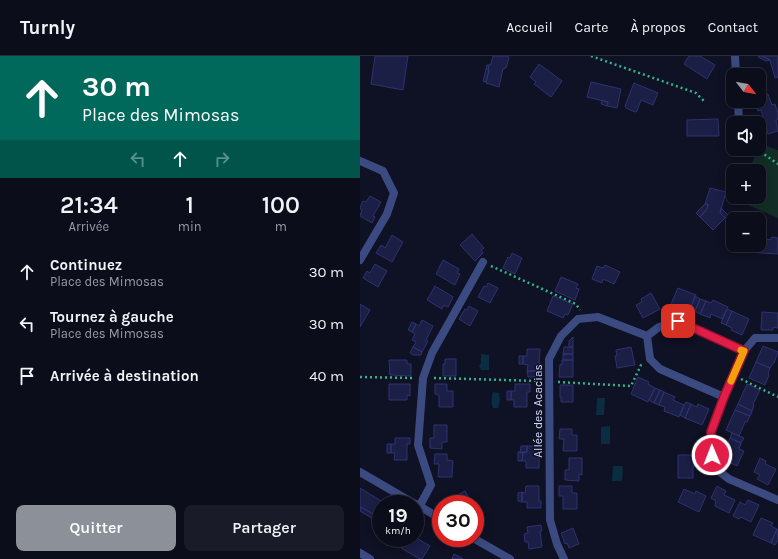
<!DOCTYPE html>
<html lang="fr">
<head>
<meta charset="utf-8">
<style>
	body { margin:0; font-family:Karla,sans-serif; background:#191b28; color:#f1f3f6; height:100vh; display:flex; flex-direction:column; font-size:15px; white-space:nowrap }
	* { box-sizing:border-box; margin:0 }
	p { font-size:13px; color:#9a9ca3 }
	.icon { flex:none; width:22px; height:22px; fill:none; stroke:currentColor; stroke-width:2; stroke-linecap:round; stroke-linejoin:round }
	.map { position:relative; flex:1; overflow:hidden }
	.details { display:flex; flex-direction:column; background:#0b0d1b; width:360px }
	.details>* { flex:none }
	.guide { background:#00695c; color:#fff; overflow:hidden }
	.needle { width:26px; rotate:121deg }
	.fabs { position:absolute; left:366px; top:12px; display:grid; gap:8px }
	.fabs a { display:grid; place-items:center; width:40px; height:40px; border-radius:8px; background:#0b0d1b; box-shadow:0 2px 10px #0003,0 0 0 1px #2b2d3a; font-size:20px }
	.speed { position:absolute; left:12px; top:439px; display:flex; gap:8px; font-size:20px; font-weight:700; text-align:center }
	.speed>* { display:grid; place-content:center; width:52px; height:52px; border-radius:50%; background:#0b0d1b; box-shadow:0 2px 10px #0003,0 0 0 1px #2b2d3a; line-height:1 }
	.speed small { font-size:10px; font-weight:400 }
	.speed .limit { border:6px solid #d22; background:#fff; color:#111 }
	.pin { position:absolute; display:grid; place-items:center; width:34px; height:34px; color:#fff; margin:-17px; border-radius:8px; box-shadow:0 2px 6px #0006 }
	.me { position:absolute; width:44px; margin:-22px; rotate:359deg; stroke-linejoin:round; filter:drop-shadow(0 0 3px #0008) }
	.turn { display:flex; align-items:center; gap:14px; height:84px; padding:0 16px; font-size:18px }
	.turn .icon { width:52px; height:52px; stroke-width:2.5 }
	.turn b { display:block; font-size:28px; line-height:34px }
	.lanes { display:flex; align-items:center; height:38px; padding:0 16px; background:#0003; justify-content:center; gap:20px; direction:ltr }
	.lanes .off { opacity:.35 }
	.eta { display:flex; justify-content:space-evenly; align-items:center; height:68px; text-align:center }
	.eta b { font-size:24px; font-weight:600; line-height:28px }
	.primary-button { display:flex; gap:8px; margin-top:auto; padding:8px 16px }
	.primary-button a { flex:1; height:46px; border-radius:8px; background:#8c9099; color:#fff; font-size:16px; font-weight:600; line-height:46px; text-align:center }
	.primary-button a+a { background:#191b28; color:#f1f3f6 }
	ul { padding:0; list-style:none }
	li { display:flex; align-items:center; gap:12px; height:52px; padding:0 16px }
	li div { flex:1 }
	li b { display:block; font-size:15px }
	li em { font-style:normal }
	header { display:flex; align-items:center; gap:24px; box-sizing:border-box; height:56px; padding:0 20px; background:#0b0d1b; border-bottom:1px solid #2b2d3a }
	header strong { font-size:19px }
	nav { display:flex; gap:22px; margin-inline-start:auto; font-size:14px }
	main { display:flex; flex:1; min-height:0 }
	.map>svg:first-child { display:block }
</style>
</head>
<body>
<header>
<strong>Turnly</strong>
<nav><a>Accueil</a><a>Carte</a><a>À propos</a><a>Contact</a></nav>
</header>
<main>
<section class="details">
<div class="guide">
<div class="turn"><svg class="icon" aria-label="ahead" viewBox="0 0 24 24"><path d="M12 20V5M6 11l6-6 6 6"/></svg><div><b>30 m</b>Place des Mimosas</div></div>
<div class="lanes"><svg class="icon off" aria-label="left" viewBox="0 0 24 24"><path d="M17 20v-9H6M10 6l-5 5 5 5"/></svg><svg class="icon" aria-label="ahead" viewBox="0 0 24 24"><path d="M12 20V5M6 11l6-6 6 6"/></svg><svg class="icon off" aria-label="right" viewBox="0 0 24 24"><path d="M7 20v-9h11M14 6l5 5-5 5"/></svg></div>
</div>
<div class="eta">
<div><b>21:34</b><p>Arrivée</p></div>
<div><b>1</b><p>min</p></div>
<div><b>100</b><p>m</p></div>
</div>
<ul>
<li><svg class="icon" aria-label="ahead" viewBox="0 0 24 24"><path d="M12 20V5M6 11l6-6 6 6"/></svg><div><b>Continuez</b><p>Place des Mimosas</p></div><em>30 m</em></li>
<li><svg class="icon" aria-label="left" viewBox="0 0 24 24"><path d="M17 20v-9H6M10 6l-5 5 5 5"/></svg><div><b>Tournez à gauche</b><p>Place des Mimosas</p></div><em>30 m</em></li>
<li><svg class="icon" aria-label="arrive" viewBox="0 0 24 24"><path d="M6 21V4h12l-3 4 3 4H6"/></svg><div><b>Arrivée à destination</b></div><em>40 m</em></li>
</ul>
<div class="primary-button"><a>Quitter</a><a>Partager</a></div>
</section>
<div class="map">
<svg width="418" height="503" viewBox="0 0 418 503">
	<rect width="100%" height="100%" fill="#0f1124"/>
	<path fill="#122e26" d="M401,88L418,94V162L386,148V141H399V115H388Z"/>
	<path fill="#0b2d41" d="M121,298L129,299V314H121L119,310L121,307Z
		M133,336L139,337L140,344L138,352H133C131,347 131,342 133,336Z
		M237,342H245L244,359H236Z
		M250,370V388H241V371Z
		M253,410H263L262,425H252Z"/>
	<path fill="#1b1e45" stroke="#2e3270" d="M15,0H48L43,34L11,28Z
		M133,0H148L149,2L146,12L143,13L139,31L126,27L129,14H128L129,9L131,8Z
		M329,0H340L355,9L347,23L324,8Z
		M399,0H402L410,4L406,5L398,1Z
		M402,0H418V21L415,22L410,4Z
		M179,8L202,25L191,41L174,28L176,26L170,21Z
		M127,9H129L128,14H129L126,26L123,25Z
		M231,26L261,33L257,52L247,50L248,46L227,41Z
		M274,27L298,37L293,49L281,44L277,55L275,56L266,52L265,50Z
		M408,38L412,49L415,48L418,57V63L416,64L418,75L408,78L401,54L398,55L395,45H399V42Z
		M242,44L248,46L247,50L241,48Z
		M358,63L359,80H327V64Z
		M350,132L366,136L360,157L365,162L353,174L340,161L347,153L348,148H345Z
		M10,140L21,146L13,160L15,161L12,167L0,160L2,154L0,153V151L3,145L6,146Z
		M345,148H348L347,153L340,161L336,157Z
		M361,152L368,159L365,162L360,157Z
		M112,178L124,192L121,194L123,197L115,205L100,189Z
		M32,179L43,186L32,206L16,197L21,189L25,192Z
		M399,181L410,184L412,181L418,182V198L401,197V193L393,192L394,189H399Z
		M393,192L401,193V197L393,196Z
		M152,197L162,202L155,218L143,212L148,201L150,202Z
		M83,204L99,213L97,217L100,218L95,229L76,218Z
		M15,208L27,215L18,231L3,222L7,215L10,217Z
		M245,209L260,216L254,228L243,223L242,227L232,223L237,210L243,212Z
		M201,221L218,228L216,232L219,233L215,244L195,235Z
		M128,227L138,232L130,247L118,241L124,230L126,231Z
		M75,230L93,241L88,251L84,249L82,253L67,244Z
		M318,232L336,239L330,253L323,250L322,253L311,248Z
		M291,237L300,253L283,262L276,249L282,246L281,243Z
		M193,240L213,248L208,259L205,258L203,262L187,255Z
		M335,240L340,243L335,255L330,253Z
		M340,243L346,245L340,258L335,255Z
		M353,244L368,251L362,263L351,258L350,262L340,258L346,245L351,247Z
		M0,248L10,254L0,271Z
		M109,250L118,255L110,270L99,263L105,253L107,254Z
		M367,253L372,255L366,269L361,267Z
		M372,255L389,263L382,279L371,274L372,272L366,269Z
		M402,256L418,257V272L413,271V274H401Z
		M62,264L73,270L66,284L68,285L62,296L53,291L56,286L52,284L55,278L52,276L56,268L59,270Z
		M52,266L56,268L52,276L48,274Z
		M213,281V291H209V285Z
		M403,290L418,296L414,307H413L410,312L396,306Z
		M53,291L62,296L61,299H53L50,297Z
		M204,291H213V298H203Z
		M271,291L275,309L257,312L255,300H257L256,294Z
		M167,293H180L179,308H182V315H167L168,309L163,308V300H167Z
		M203,298H213V304H203Z
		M159,300H163V308H159Z
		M85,303H96V320H83V308H85Z
		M29,304H47V308H51V320L30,319Z
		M202,304H213V321H199L200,308L202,309Z
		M396,306L410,312L408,318L409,319L405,329L389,322Z
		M167,315H182V321H168Z
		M278,321L289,326L288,328L295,332L288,346L271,338Z
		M29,328H50V340L47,339V344H29Z
		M75,328H87V335H93V351H79V339L75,338Z
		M155,328H170V336H167V351H154V344H151V335H155Z
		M387,328L400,334L393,348L394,349L392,355L378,348Z
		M200,329H213V346H201V341H200Z
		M295,332L300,334L294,347L289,344Z
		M300,334L304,336L299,349L294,347Z
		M147,335H151V344H147Z
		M304,336L315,341L313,344L324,349L319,361L304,355L305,351L299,349Z
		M326,346L331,348L325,362L320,359Z
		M331,348L337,351L338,348L349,353L342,369L325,362Z
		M378,348L392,355L390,360L375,354Z
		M375,354L390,360L387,366H385L379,380L366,374Z
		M74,369H87V386H82V393L70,392V382H74Z
		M200,373H212V379H217V395H203L204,383H199Z
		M372,377L384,382L381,387L370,382Z
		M35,382H50V388H47V404H34L35,397H31V388H35Z
		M370,382L381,387L379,393L384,395L377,410L364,404L370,393L366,391Z
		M27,388H31V397H27Z
		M161,390H167V396L160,397Z
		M167,390H181V397H179V412H166V405H162L163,396H167Z
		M346,391V399H338V392Z
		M158,396H163L162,405H158Z
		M75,398H87V404L93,405L92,421H78L79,408H74Z
		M318,399H336V410H333V422H318Z
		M209,402H222V419L219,418V425L205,424V414H209Z
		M400,402L406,405L405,408L416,413L408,429L397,423L400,419L394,416Z
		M166,430H179V445H181V452H167V446H162V436L165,437Z
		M199,430H212V437H217V453H203V440H199Z
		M357,430L366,435L364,439L375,444L369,457L355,450L356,445L351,442Z
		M0,432L23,446L21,448L15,459L1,451L0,452Z
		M324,433L335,438L336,435L346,440L339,456L318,446Z
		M105,435L112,448H95L92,442Z
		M162,436V446L158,445V437Z
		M388,444L399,449L391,466L381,461L379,463L373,460L380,446L385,449Z
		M1,451L15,459L13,463L0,455Z
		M401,462L413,467L411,470L417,473L411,487L393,479Z
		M181,469L182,475H180L182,491L169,493L168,486H165L164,478L168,477L167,471Z
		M213,472L219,488L209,492L207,487L205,488L201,477Z
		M417,473L418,484L415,489L411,487Z
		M55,481L70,490L62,503H60L41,492L47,482H55Z
		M94,498L102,502V503H92Z"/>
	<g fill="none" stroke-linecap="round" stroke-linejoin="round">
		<path stroke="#31b48a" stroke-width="2.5" stroke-dasharray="2 3" stroke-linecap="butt" d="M231,0L336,37L344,45
			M386,93L398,94L418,108
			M131,210L216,248L220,254
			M0,321L53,322
			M74,322L179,325
			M381,323L418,341
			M198,326L271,330L281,309L283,308"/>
		<path stroke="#3b4b82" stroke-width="8" d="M375,0L376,19
			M378,45L379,67
			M0,105L23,115L34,137L27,158L0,204
			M418,282H395L384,295L364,341L351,376L352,410L369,423L418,444
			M364,341L300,313L290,303L287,280L299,271L318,265L384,295
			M0,416L55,448
			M56,448L81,463
			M59,451L71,429L58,389L63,322L72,297L123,206
			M113,482L150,503
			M0,497L10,503
			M204,503L197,488L190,464L189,303L201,280L218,263L238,261L287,280"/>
	</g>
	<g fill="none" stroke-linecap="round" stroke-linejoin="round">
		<g stroke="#92132f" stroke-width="10">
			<path id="route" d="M318,265L384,295L364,341L351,376L352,399"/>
		</g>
		<use href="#route" stroke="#e11d48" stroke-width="7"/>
		<path stroke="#f59e0b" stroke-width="7" d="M371,325L384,295L381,294"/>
	</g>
	<g text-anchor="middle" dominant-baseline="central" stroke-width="3" stroke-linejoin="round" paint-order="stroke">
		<g font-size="12" fill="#d3d9fe" stroke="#0f1124">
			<text transform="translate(178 355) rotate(-90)">Allée des Acacias</text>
		</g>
	</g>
</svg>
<div class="fabs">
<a><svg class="needle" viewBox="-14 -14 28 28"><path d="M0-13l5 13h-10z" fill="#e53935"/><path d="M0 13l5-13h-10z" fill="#9a9ca3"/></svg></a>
<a><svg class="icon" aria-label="sound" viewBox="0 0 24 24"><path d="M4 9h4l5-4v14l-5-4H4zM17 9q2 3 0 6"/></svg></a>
<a>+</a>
<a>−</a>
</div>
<div class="speed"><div>19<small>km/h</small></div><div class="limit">30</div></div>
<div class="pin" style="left:318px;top:265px;background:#d93025"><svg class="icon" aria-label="arrive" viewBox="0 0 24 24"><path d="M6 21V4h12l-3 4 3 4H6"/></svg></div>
<svg class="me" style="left:352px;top:399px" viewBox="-20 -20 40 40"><circle r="17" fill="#e11d48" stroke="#fff" stroke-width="3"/><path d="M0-11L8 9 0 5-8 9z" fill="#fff"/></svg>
</div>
</main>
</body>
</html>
